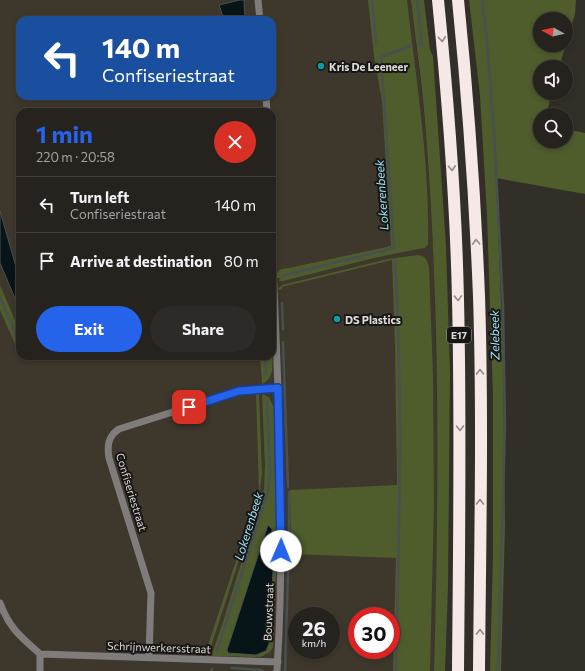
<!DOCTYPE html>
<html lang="en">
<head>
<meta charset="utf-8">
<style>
	body { margin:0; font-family:Commissioner,sans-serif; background:#2e2a27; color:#f1f3f6; height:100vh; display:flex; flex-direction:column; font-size:15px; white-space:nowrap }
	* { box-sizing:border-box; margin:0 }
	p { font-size:13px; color:#a4a4a4 }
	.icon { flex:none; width:22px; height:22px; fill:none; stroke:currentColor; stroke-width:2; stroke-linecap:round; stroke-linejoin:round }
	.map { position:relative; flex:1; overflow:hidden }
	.side { position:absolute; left:16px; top:108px; width:260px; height:252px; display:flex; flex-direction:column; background:#26221e; border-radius:12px; box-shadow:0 2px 6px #0003,0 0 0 1px #423f3c }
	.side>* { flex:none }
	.top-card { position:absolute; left:16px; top:16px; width:260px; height:84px; border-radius:12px; box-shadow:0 2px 6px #0003,0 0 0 1px #423f3c; background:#1a4fa0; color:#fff; overflow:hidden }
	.needle { width:26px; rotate:278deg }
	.controls { position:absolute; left:533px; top:12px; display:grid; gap:8px }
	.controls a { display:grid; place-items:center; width:40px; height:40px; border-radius:50%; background:#26221e; box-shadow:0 2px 6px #0003,0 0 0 1px #423f3c; font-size:20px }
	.speed { position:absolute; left:288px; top:607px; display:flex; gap:8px; font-size:20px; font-weight:700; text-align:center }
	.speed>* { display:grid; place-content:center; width:52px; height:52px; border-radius:50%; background:#26221e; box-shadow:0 2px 6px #0003,0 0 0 1px #423f3c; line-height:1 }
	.speed small { font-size:10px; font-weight:400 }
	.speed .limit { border:6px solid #d22; background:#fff; color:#111 }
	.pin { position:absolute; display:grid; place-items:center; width:34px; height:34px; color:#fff; margin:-17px; border-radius:8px; box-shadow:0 2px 6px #0006 }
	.me { position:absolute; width:44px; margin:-22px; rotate:1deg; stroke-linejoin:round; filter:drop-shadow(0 0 3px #0008) }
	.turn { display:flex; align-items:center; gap:14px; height:84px; padding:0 20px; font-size:18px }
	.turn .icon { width:52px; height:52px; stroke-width:2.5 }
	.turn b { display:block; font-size:28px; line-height:34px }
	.round { display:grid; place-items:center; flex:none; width:42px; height:42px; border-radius:21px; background:#2e2a27 }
	.overview { display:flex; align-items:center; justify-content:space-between; height:68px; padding:0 20px }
	h1 { font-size:24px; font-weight:700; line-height:30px; color:#2563eb }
	.primary-button { display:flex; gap:8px; margin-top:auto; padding:8px 20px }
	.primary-button a { flex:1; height:46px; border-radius:24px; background:#2563eb; color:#fff; font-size:16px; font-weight:700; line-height:46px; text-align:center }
	.primary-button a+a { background:#2e2a27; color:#f1f3f6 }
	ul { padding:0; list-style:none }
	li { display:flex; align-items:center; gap:12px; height:56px; padding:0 20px; border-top:1px solid #423f3c }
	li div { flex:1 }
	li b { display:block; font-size:15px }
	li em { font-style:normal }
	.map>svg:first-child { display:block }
</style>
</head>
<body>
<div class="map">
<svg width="585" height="671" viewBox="0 0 585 671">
	<rect width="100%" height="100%" fill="#322e28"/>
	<path fill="#3e372b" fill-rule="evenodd" d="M0,0H411L426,132L434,262L438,468L437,557L434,671H0ZM20,20H272V96H20ZM20,112H272V356H20ZM297,616H331V650H297ZM357,616H391V650H357Z"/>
	<path fill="#4f5c2c" d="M368,0H407C416,81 430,162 428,244L425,248L418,249L374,258L283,281H279L280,278H277V273L281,269L289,268L391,246L382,101L374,56Z
		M411,0H424L430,50L433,56L446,246L450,372L448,587L445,671H434C439,492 440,312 426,134C423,88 416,45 411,0Z
		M469,0H576L575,14L566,44V19H540V45H566L559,67H540V93H552L547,111V115H540V141H566V129L585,133V194L496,178L503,353L505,525L501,671H490L493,553V397L487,215L480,96Z
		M418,255C426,256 427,260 429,267L433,375L434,506L430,671H393L396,558L291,554L290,490L397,485L395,346L392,260L282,287V290L278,289L282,285L388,259Z
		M0,285L20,332V350L18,351L0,310Z
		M260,356H272C273,367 273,379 262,384Z
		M256,393H259L262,474L259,498L208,656L205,654L259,492Z
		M262,394L269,397L274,408L278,529L273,647L270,652L261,657L213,656L212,654L223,622L264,489L265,465Z"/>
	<path fill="#081518" stroke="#485051" d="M240,0H244L245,20H224L219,5Z
		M0,211L20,281V310L0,263Z
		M268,525L272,529L273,571L269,644L266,651L256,655L228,653L227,650Z"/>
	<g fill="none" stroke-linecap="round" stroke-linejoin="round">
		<path stroke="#485051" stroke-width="2.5" d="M372,0L376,44
			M417,0L422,44L418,45
			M482,0L486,31L494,130L503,307L505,425L498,671
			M395,261C403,398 399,534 396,671
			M283,277L285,275L394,248L381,57L410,46
			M0,298L17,337L20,340
			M282,303L283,329
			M283,342L288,487
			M265,356L266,374
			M289,492V559
			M217,651L268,491L270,473L267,402
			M232,668L261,670L263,671
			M211,671L212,669
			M285,671L288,572"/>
		<path stroke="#817c7c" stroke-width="7" d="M258,0L260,20
			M266,96L267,112
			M272,243C278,385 286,528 277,671
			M0,603C9,628 21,637 40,654
			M40,654L278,662
			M149,657L151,593L109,458C107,446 108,436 119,429L239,391L278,388
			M40,671V654"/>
		<path stroke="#f5e9e8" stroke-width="12" d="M438,0C448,100 456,200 458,300C461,423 459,547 458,671
			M458,0C468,99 475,197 479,296C483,421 480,546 479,671"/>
	</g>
	<defs><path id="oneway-chevron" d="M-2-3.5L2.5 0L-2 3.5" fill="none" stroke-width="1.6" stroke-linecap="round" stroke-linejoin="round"/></defs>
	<g stroke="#928a89">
		<use href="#oneway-chevron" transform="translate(442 39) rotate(85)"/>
		<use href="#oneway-chevron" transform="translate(452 168) rotate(87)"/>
		<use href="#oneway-chevron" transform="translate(476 242) rotate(-93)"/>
		<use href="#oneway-chevron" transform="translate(458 298) rotate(88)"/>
		<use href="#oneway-chevron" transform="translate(480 372) rotate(-91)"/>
		<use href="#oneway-chevron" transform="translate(460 428) rotate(89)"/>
		<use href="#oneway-chevron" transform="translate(480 502) rotate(-90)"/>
		<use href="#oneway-chevron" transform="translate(480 632) rotate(-90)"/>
	</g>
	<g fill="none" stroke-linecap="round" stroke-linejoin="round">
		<g stroke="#184099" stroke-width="10">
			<path id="route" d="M189,407L239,391L278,388L281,551"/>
		</g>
		<use href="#route" stroke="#2563eb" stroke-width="7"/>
	</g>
	<g fill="#0f9aa8" stroke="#181614" stroke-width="1.5">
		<circle cx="321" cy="66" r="4"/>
		<circle cx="337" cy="319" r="4"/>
	</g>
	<g text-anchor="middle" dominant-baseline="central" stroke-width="4" stroke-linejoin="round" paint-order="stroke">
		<rect fill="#181614" stroke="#a2a09c" stroke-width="1" x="447" y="327" width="24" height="16" rx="3"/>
		<g font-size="10" font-weight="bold" fill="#dddbd7">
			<text x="459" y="335">E17</text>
		</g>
		<g font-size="11" font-weight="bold" fill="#dddbd7" stroke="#181614" text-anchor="start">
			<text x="329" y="66">Kris De Leeneer</text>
			<text x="345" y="319">DS Plastics</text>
		</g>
		<g font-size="11" fill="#dddbd7" stroke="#181614">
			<text transform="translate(132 492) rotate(73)">Confiseriestraat</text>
			<text transform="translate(268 612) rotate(-88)">Bouwstraat</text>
			<text transform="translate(159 647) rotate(2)">Schrijnwerkersstraat</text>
		</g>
		<g font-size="12" font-style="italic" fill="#9de6f6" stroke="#181614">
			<text transform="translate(381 195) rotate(-94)">Lokerenbeek</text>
			<text transform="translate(494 335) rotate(-91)">Zelebeek</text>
			<text transform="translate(248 526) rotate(-73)">Lokerenbeek</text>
		</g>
	</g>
</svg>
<div class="controls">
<a><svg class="needle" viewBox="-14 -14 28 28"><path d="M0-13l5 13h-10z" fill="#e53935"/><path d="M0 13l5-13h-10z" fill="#a4a4a4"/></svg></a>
<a><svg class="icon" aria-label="sound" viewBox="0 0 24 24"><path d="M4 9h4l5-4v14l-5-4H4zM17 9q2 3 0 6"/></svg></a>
<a><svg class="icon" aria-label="search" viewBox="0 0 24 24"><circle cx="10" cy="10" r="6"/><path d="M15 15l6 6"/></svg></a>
</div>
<div class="speed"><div>26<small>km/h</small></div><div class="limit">30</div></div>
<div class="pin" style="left:189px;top:407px;background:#d93025"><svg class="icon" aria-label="arrive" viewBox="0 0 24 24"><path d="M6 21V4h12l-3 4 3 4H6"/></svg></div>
<svg class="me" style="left:281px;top:551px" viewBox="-20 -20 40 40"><circle r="19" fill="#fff"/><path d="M0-13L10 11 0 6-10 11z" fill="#2563eb"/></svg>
<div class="top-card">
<div class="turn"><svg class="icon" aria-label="left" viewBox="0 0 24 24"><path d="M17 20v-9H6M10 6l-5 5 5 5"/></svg><div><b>140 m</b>Confiseriestraat</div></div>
</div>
<section class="side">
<div class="overview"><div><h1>1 min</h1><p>220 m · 20:58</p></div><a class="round" style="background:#d93025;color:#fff"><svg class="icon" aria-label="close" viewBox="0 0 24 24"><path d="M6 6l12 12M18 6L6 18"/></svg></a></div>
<ul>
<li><svg class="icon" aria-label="left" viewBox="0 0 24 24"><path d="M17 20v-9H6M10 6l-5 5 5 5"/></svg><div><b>Turn left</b><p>Confiseriestraat</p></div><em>140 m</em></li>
<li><svg class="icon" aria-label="arrive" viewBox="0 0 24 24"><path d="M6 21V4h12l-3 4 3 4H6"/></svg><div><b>Arrive at destination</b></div><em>80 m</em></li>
</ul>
<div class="primary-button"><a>Exit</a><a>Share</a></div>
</section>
</div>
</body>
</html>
